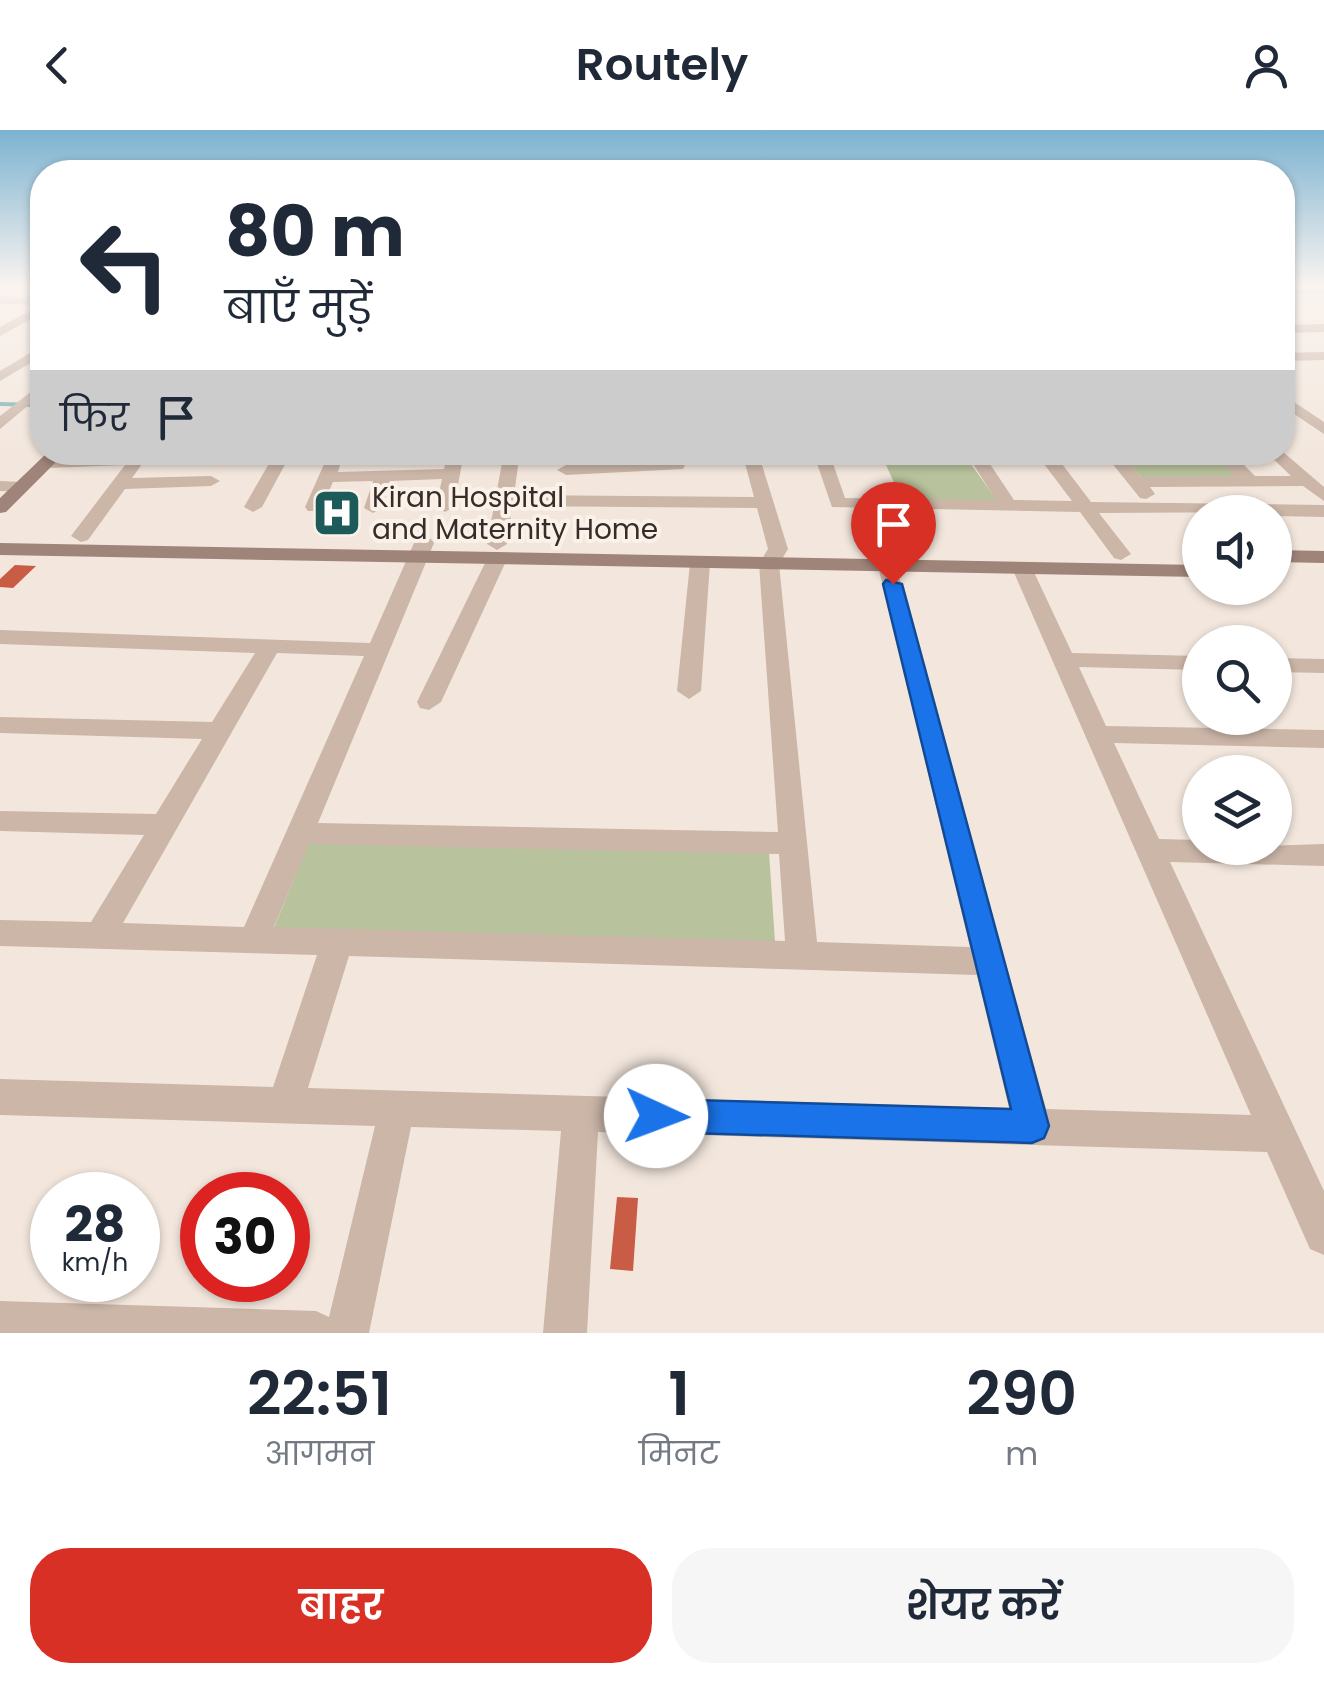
<!DOCTYPE html>
<html lang="hi">
<head>
<meta charset="utf-8">
<style>
	body { margin:0; font-family:Poppins,"Noto Sans Devanagari",sans-serif; background:#f6f6f7; color:#1f2937; height:100vh; display:flex; flex-direction:column; font-size:38px; white-space:nowrap }
	* { box-sizing:border-box; margin:0 }
	p { font-size:32px; color:#747a83 }
	.icon { flex:none; width:55px; height:55px; fill:none; stroke:currentColor; stroke-width:2; stroke-linecap:round; stroke-linejoin:round }
	.map { position:relative; height:1203px; overflow:hidden }
	.drawer { display:flex; flex-direction:column; background:#fff; flex:1 }
	.drawer>* { flex:none }
	.top-card { position:absolute; left:30px; top:30px; width:1265px; height:305px; border-radius:40px; box-shadow:0 2px 8px #0004; background:#fff; color:#1f2937; overflow:hidden }
	.fabs { position:absolute; left:1182px; top:365px; display:grid; gap:20px }
	.fabs a { display:grid; place-items:center; width:110px; height:110px; border-radius:50%; background:#fff; box-shadow:0 2px 8px #0004; font-size:50px }
	.speed { position:absolute; left:30px; top:1042px; display:flex; gap:20px; font-size:50px; font-weight:700; text-align:center }
	.speed>* { display:grid; place-content:center; width:130px; height:130px; border-radius:50%; background:#fff; box-shadow:0 2px 8px #0004; line-height:1 }
	.speed small { font-size:25px; font-weight:400 }
	.speed .limit { border:15px solid #d22; background:#fff; color:#111 }
	.pin { position:absolute; display:grid; place-items:center; width:85px; height:85px; color:#fff; margin:-102px -42px; border-radius:50% 50% 50% 0; rotate:-45deg; box-shadow:0 0 10px #0007 }
	.pin .icon { rotate:45deg }
	.me { position:absolute; width:110px; margin:-55px; rotate:92deg; stroke-linejoin:round; filter:drop-shadow(0 0 8px #0008) }
	.turn { display:flex; align-items:center; gap:35px; height:210px; padding:0 30px; font-size:45px }
	.turn .icon { width:130px; height:130px; stroke-width:2.5 }
	.turn b { display:block; font-size:70px; line-height:85px }
	.then { display:flex; align-items:center; height:95px; padding:0 30px; background:#0003; gap:20px; font-size:38px }
	.eta { display:flex; justify-content:space-evenly; align-items:center; height:170px; text-align:center }
	.eta b { font-size:60px; font-weight:600; line-height:70px }
	.cta { display:flex; gap:20px; margin-top:auto; padding:20px 30px }
	.cta a { flex:1; height:115px; border-radius:40px; background:#d93025; color:#fff; font-size:40px; font-weight:600; line-height:115px; text-align:center }
	.cta a+a { background:#f6f6f7; color:#1f2937 }
	header { display:flex; justify-content:space-between; align-items:center; height:130px; padding:0 30px; background:#fff; font-size:45px; font-weight:600 }
	.map>svg:first-child { display:block }
</style>
</head>
<body>
<header><svg class="icon" aria-label="back" viewBox="0 0 24 24"><path d="M15 5l-7 7 7 7"/></svg>Routely<svg class="icon" aria-label="person" viewBox="0 0 24 24"><circle cx="12" cy="8" r="4"/><path d="M4 21q1-7 8-7t8 7"/></svg></header>
<div class="map">
<svg width="1324" height="1203" viewBox="0 0 1324 1203">
	<rect width="100%" height="100%" fill="#f3e7dd"/>
	<path fill="#b8c29c" d="M1120,323H1213L1239,347L1142,348Z
		M971,334L998,372L902,370L886,335Z
		M310,710L769,722L775,812L274,798Z"/>
	<g fill="none" stroke-linecap="round" stroke-linejoin="round">
		<path stroke="#7bb1af" stroke-width="4" d="M0,274L42,275"/>
	</g>
	<path fill="#c85c45" d="M351,375L344,392L325,393L333,376Z
		M15,435L36,436L13,458L0,457V449Z
		M617,1067L638,1068L633,1141L610,1139Z"/>
	<g fill="none" stroke-linecap="round" stroke-linejoin="round">
		<path fill="#cbb6a8" fill-rule="evenodd" d="M1282,156H1324V164H1282Z
			M0,166L42,168V183L0,206V197L41,175L0,174Z
			M1324,194V202L1282,203V195Z
			M42,216V226L0,251V241Z
			M1324,222V230L1282,231V223Z
			M42,253V264L0,299V286Z
			M1282,264L1324,292V304L1282,276Z
			M1282,321L1324,357V371L1303,356L1150,357L1155,364L1146,369L1140,368L1103,322H1120L1141,347L1235,346L1213,322H1231L1255,346H1291L1266,322Z
			M193,322H348L334,327L341,332L338,342L444,339L448,322H464L454,377L445,382L436,377L442,349L390,351L382,378L373,383L364,378L373,351L333,352L320,381H308L305,377L325,332L332,327L288,329L262,377L253,382L244,377L271,330L142,334L132,348L211,346L220,351L211,356L125,359L88,410L81,412L71,406L125,335L47,338L39,333L47,328Z
			M504,322H520L514,365L754,367L742,322H758L788,419L779,434L817,812L970,817L878,436L888,430L895,432L1046,979L1251,985L1012,438L1015,434H1029L1032,438L1072,523L1200,526V540L1079,537L1106,596L1324,600V618L1114,613L1159,709L1200,710V718L1324,714V736L1170,732L1324,1061V1125L1310,1119L1267,1022L598,1002L587,1203H543L561,1001L411,997L369,1203H0V1171L316,1181L329,1187L375,996L0,985V949L273,957L317,825L0,816V790L91,792L144,705L0,701V681L156,684L202,609L0,603V587L212,592L255,523L0,514V500L370,513L414,413L417,409H431L434,413L318,693L778,702L759,434L768,419L757,378L512,376L507,414L497,420L487,414ZM277,523L364,526L244,797L123,793ZM309,714L779,724L785,811L274,797ZM349,826L977,845L1009,978L308,958Z
			M813,322H829L845,368L996,370L973,334H871V326L877,325L1053,322L1091,372L1324,375V387L1275,386V382L1099,383L1131,424L1121,430L1114,428L1080,382L832,377ZM990,334H1044L1072,371L1014,370Z
			M677,330L685,335L683,339L566,345L557,340L566,335Z
			M0,351L22,352L31,357L22,362L0,361Z
			M497,423L507,429L441,572L429,580L420,578L417,572L487,429Z
			M700,427L710,433L701,561L689,569L677,561L690,433Z
			M1275,528L1324,529V543L1275,542Z"/>
		<path fill="#9f8479" fill-rule="evenodd" d="M48,322H66L6,382L0,383V368Z
			M0,413L1200,435V447L0,425Z
			M1275,420L1324,421V433L1275,432Z"/>
	</g>
	<linearGradient id="sky" x2="0" y2="1"><stop stop-color="#7cb3d1"/><stop offset="0.48" stop-color="#faf4f0"/><stop offset="1" stop-color="#faf4f0" stop-opacity="0"/></linearGradient>
	<rect width="1324" height="325" fill="url(#sky)"/>
	<path fill="#1a73e8" stroke="#114b97" stroke-width="2.5" d="M886,450L902,454L1049,996L1044,1008L1032,1013L656,1002L644,997L639,986L644,974L656,969L1011,979L883,454Z"/>
	<defs>
		<g id="hospital-square" transform="scale(2.5)"><rect x="-9" y="-9" width="18" height="18" rx="4" fill="#1d5b5b" stroke="#faf1e9"/><path d="M-5-5h3v3.5h4V-5h3V5h-3V1.5h-4V5h-3Z" fill="#fff"/></g>
	</defs>
	<g fill-rule="evenodd">
		<use href="#hospital-square" x="337" y="383"/>
	</g>
	<g text-anchor="middle" dominant-baseline="central" stroke-width="8" stroke-linejoin="round" paint-order="stroke">
		<g font-size="28" fill="#382c28" stroke="#faf1e9" text-anchor="start">
			<text x="372" y="367">Kiran Hospital<tspan x="372" dy="32">and Maternity Home</tspan></text>
		</g>
	</g>
</svg>
<div class="fabs">
<a><svg class="icon" aria-label="sound" viewBox="0 0 24 24"><path d="M4 9h4l5-4v14l-5-4H4zM17 9q2 3 0 6"/></svg></a>
<a><svg class="icon" aria-label="search" viewBox="0 0 24 24"><circle cx="10" cy="10" r="6"/><path d="M15 15l6 6"/></svg></a>
<a><svg class="icon" aria-label="layers" viewBox="0 0 24 24"><path d="M12 4l9 5-9 5-9-5zM3 14l9 5 9-5"/></svg></a>
</div>
<div class="speed"><div>28<small>km/h</small></div><div class="limit">30</div></div>
<div class="pin" style="left:893px;top:454px;background:#d93025"><svg class="icon" aria-label="arrive" viewBox="0 0 24 24"><path d="M6 21V4h12l-3 4 3 4H6"/></svg></div>
<svg class="me" style="left:656px;top:986px" viewBox="-20 -20 40 40"><circle r="19" fill="#fff"/><path d="M0-13L10 11 0 6-10 11z" fill="#1a73e8"/></svg>
<div class="top-card">
<div class="turn"><svg class="icon" aria-label="left" viewBox="0 0 24 24"><path d="M17 20v-9H6M10 6l-5 5 5 5"/></svg><div><b>80 m</b>बाएँ मुड़ें</div></div>
<div class="then">फिर<svg class="icon" aria-label="arrive" viewBox="0 0 24 24"><path d="M6 21V4h12l-3 4 3 4H6"/></svg></div>
</div>
</div>
<section class="drawer">
<div class="eta">
<div><b>22:51</b><p>आगमन</p></div>
<div><b>1</b><p>मिनट</p></div>
<div><b>290</b><p>m</p></div>
</div>
<div class="cta"><a>बाहर</a><a>शेयर करें</a></div>
</section>
</body>
</html>
